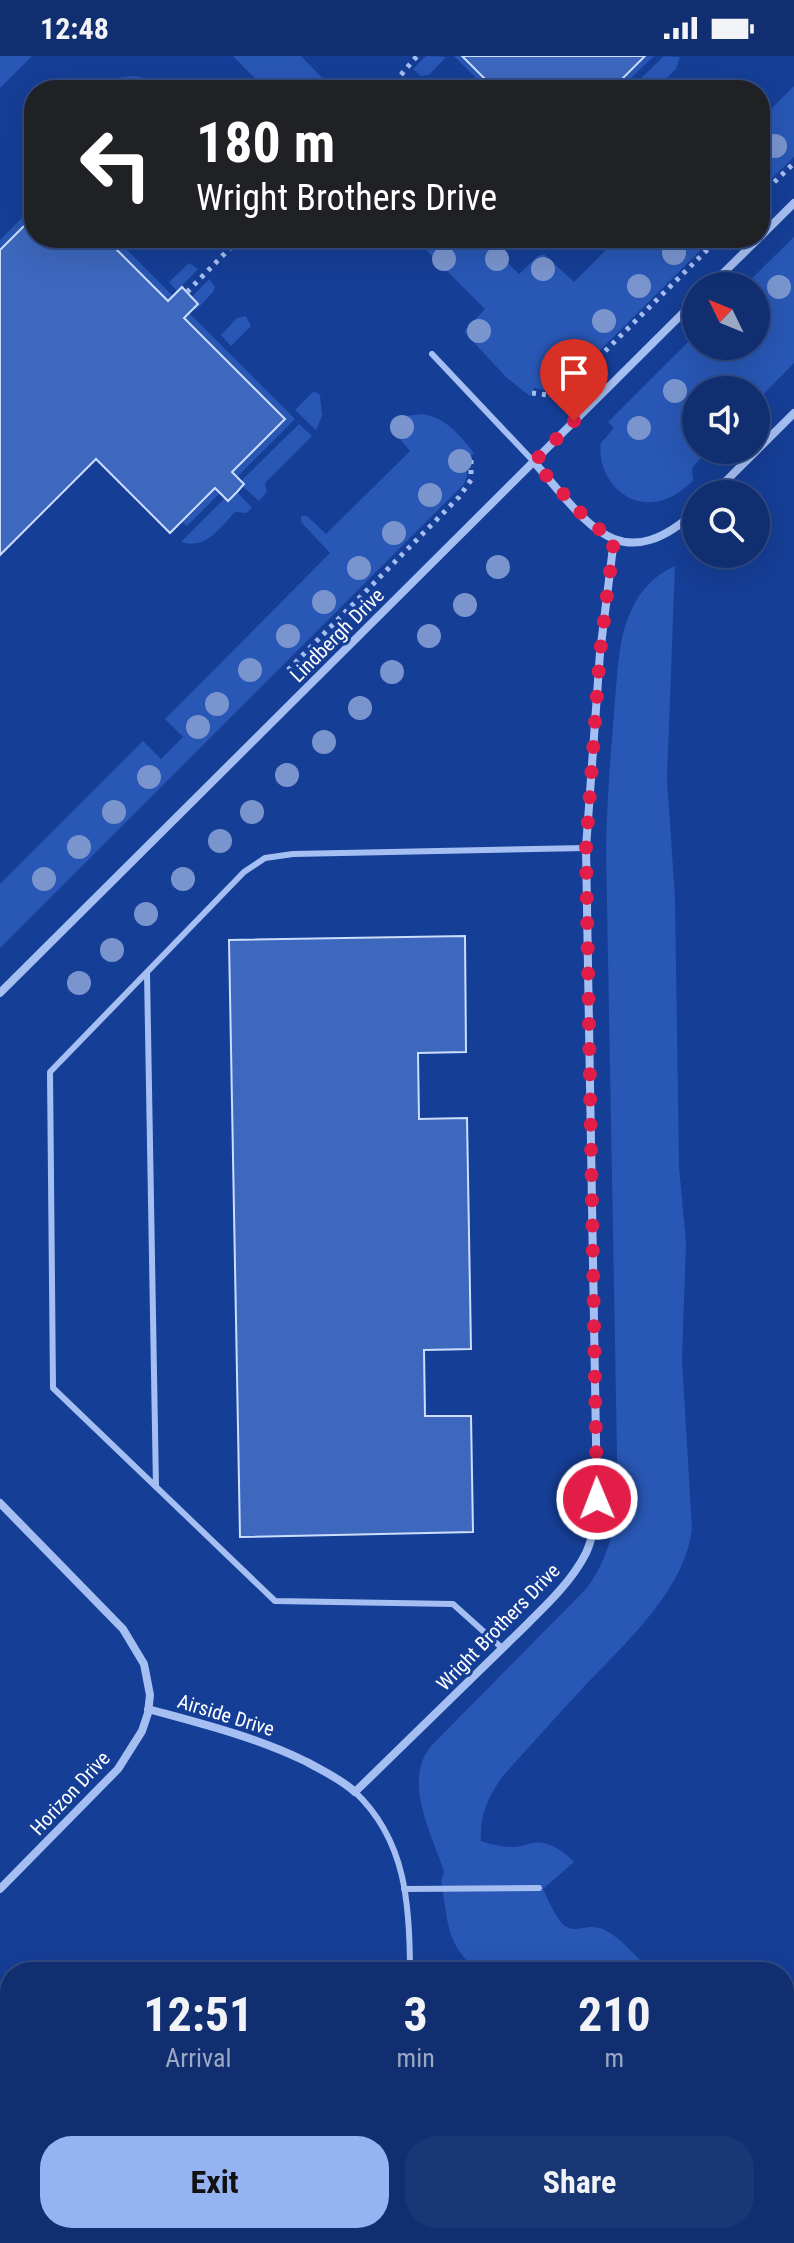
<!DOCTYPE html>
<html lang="en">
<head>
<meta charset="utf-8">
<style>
	body { margin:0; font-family:"Roboto Condensed",sans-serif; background:#193675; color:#f1f3f6; height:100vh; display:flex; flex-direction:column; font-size:30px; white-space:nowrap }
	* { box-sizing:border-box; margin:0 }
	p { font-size:26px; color:#9ca8c3 }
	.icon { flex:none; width:44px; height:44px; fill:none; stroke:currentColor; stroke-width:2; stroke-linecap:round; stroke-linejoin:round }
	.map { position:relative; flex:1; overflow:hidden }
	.side { position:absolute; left:0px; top:1906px; width:794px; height:282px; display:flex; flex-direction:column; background:#102e70; border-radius:32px 32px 0 0; box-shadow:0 8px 32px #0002,0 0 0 2px #304a83 }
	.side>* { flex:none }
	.hud { position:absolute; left:24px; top:24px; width:746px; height:168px; border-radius:32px; box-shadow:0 8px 32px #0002,0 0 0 2px #304a83; background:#202124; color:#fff; overflow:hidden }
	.needle { width:52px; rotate:313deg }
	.tools { position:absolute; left:682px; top:216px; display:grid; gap:16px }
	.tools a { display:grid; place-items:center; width:88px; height:88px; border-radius:50%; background:#102e70; box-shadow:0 8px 32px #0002,0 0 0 2px #304a83; font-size:40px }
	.pin { position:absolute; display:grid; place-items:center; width:68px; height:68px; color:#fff; margin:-82px -34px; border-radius:50% 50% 50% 0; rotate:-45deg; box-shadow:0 0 8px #0007 }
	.pin .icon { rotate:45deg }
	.me { position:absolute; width:88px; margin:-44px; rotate:359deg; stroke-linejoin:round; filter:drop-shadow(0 0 6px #0008) }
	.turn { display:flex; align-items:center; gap:28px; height:168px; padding:0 40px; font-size:36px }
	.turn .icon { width:104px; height:104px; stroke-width:2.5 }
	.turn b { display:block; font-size:56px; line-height:68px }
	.eta { display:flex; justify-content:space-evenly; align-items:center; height:136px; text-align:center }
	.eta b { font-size:48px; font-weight:700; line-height:56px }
	.primary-button { display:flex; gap:16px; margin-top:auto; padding:16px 40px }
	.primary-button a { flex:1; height:92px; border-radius:32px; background:#95b2f1; color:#111; font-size:32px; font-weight:700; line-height:92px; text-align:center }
	.primary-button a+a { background:#193675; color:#f1f3f6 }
	.status { display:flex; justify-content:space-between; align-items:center; height:56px; padding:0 40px; background:#102e70; direction:ltr }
	.status svg { height:22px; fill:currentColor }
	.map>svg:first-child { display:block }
</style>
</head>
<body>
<div class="status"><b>12:48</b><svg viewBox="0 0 49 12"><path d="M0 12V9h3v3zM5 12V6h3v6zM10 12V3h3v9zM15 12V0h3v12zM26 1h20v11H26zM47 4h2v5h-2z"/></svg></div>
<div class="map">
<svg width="794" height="2187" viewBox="0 0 794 2187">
	<rect width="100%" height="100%" fill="#153e96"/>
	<path fill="#2857b5" d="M0,0H32L0,32Z
		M233,0H301L334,34H266Z
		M426,0L446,1L429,19L421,20L413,13Z
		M454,0H462L496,34H488Z
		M645,0H654L619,34L615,30Z
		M664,0L680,1L676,13L655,34H629Z
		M134,20L151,23L158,30L157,34H120L117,31L114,34H100L116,22Z
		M794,30V101L760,134V64Z
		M34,150V160L0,194V184Z
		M794,181V307L756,346V334H696V394H708L692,412L693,425C682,435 668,445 653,446C621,450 596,416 601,387L614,372L608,366L696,278V290H756V230H744Z
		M105,182H115L173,240L168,245Z
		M414,182H482L519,218L538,200L544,198L574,226L618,182H713L565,329L550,335L534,332L530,340L507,322L465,277V274L485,253Z
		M189,207L198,213L177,235L169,226Z
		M209,223L215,231L213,236L196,254L194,252L198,247L192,241Z
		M189,257L295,363L237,421L232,416L284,363L184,262Z
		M246,260L251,270L231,290L221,279L237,262Z
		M314,335L320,339L322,360L316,374L295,354Z
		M422,358C444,361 457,376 471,393L474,398L466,400L467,420L464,428L0,892V828L143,685L161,703L183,681L165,663L330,497L301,466V460H307L326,478L410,395L390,371L406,360Z
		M299,368L312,380L265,427L267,436L259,445L242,430L244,428L241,425Z
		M215,432L220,437L187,470L182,466Z
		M237,436L252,452L246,457L235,456C220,472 206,494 181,486L225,442L228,445Z
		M675,510L667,723L675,842L679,1110L686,1187L682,1303L692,1473C684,1536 624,1588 582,1633C555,1662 529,1691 503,1720C489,1739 479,1760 481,1785C491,1789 503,1791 514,1791C521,1791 526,1788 533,1787C548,1784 565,1796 574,1806L543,1833C549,1844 558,1872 573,1873C586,1873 592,1868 605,1874C620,1882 632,1896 644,1908L646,1916H482C445,1894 448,1862 441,1825L444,1816C432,1777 402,1726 431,1690L587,1532C619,1486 616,1452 617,1398L606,792C607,743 611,693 615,644C618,613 618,581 632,553C641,533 655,519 675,510Z"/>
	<path fill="#3d68be" stroke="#cdddfc" stroke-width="2" d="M462,0H645L615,30L619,34H496Z
		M34,160V182H105L168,245L182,231L198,248L184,262L285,363L232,416L244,428L237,436L228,445L215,432L170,477L96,403L0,499V194Z
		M465,880L466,996L418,997L419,1063L467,1062L471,1293L424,1294L425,1360H471L473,1476L240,1481L229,884Z
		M794,2023V2187H664V2178H784V2024Z
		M0,2098L10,2108V2178H80L89,2187H0Z"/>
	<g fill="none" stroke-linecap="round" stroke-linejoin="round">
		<path stroke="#a6bff2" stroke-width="5" stroke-dasharray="4 6" stroke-linecap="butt" d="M388,34L417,0
			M760,140L794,107
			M187,236L240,182
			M532,337L548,339L566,334L719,182
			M288,614L459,441L471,424V399"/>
		<path stroke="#a6bff2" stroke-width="6" d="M432,298L534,406
			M147,917L156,1431
			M502,1592L453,1548L275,1545L53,1332L50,1016L244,816L265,802L293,798L586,792
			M355,1736C406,1784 410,1849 410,1916
			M404,1833L539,1832
			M784,1966H794
			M413,2178V2187"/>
		<path stroke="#a6bff2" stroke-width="8" d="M760,181L794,147
			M710,230L759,182
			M534,406C586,465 619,525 696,455
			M713,438L794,357
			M0,937L696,244
			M0,1447L123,1573L144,1608L150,1639L148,1657L142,1675L118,1713L0,1833
			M148,1653C203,1668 256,1681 307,1706C323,1715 341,1723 355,1736C408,1685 461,1633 514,1581C539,1556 570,1529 586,1497C594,1480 595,1461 597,1443L586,792L600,597L614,483"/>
	</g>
	<g fill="#7a95ce">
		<circle cx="775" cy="90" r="12"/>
		<circle cx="674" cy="197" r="12"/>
		<circle cx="444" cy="203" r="12"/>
		<circle cx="497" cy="203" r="12"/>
		<circle cx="543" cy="213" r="12"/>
		<circle cx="639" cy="230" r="12"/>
		<circle cx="779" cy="231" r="12"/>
		<circle cx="604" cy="265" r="12"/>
		<circle cx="479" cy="275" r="12"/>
		<circle cx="566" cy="300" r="12"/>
		<circle cx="675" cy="335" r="12"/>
		<circle cx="402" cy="371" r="12"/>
		<circle cx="639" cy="372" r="12"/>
		<circle cx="460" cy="405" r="12"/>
		<circle cx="430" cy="439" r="12"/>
		<circle cx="394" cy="477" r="12"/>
		<circle cx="498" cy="511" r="12"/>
		<circle cx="359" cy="512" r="12"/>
		<circle cx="324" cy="546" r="12"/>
		<circle cx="465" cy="549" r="12"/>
		<circle cx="288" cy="580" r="12"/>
		<circle cx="429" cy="580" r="12"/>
		<circle cx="250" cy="614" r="12"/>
		<circle cx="392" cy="616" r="12"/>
		<circle cx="217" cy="648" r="12"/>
		<circle cx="360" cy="652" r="12"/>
		<circle cx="198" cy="671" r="12"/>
		<circle cx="324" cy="686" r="12"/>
		<circle cx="287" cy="719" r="12"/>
		<circle cx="149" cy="721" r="12"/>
		<circle cx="114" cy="756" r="12"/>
		<circle cx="252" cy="756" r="12"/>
		<circle cx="220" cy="785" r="12"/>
		<circle cx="79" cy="791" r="12"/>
		<circle cx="44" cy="823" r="12"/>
		<circle cx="183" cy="823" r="12"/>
		<circle cx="146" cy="858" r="12"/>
		<circle cx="112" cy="894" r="12"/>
		<circle cx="79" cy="927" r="12"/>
	</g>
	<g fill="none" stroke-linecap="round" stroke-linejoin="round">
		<path stroke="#e11d48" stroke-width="14" stroke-dasharray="0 25.2" d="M574,365L534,406L590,467L614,483L600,597L586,792L597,1443"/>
	</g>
	<g text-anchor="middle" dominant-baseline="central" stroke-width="6" stroke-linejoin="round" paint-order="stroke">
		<g font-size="20" fill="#fff" stroke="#153e96">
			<text transform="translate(337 579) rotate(-45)">Lindbergh Drive</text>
			<text transform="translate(498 1571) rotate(-46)">Wright Brothers Drive</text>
			<text transform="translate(226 1659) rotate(17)">Airside Drive</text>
			<text transform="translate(70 1737) rotate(-47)">Horizon Drive</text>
		</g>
	</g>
</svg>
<div class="tools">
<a><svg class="needle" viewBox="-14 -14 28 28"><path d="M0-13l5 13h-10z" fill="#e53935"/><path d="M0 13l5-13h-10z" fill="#9ca8c3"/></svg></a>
<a><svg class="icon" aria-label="sound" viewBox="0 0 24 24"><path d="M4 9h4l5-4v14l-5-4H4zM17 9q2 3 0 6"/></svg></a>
<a><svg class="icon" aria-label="search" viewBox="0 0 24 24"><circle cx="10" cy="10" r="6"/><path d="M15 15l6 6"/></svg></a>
</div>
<div class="pin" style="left:574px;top:365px;background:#d93025"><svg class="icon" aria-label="arrive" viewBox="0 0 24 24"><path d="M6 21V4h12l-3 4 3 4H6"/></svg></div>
<svg class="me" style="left:597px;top:1443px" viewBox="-20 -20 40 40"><circle r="17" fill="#e11d48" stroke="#fff" stroke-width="3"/><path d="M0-11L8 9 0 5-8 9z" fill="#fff"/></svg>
<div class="hud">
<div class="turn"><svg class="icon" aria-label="left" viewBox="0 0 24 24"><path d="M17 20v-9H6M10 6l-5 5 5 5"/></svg><div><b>180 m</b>Wright Brothers Drive</div></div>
</div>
<section class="side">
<div class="eta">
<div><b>12:51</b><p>Arrival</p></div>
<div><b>3</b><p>min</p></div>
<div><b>210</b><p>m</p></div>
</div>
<div class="primary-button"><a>Exit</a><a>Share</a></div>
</section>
</div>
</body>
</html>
